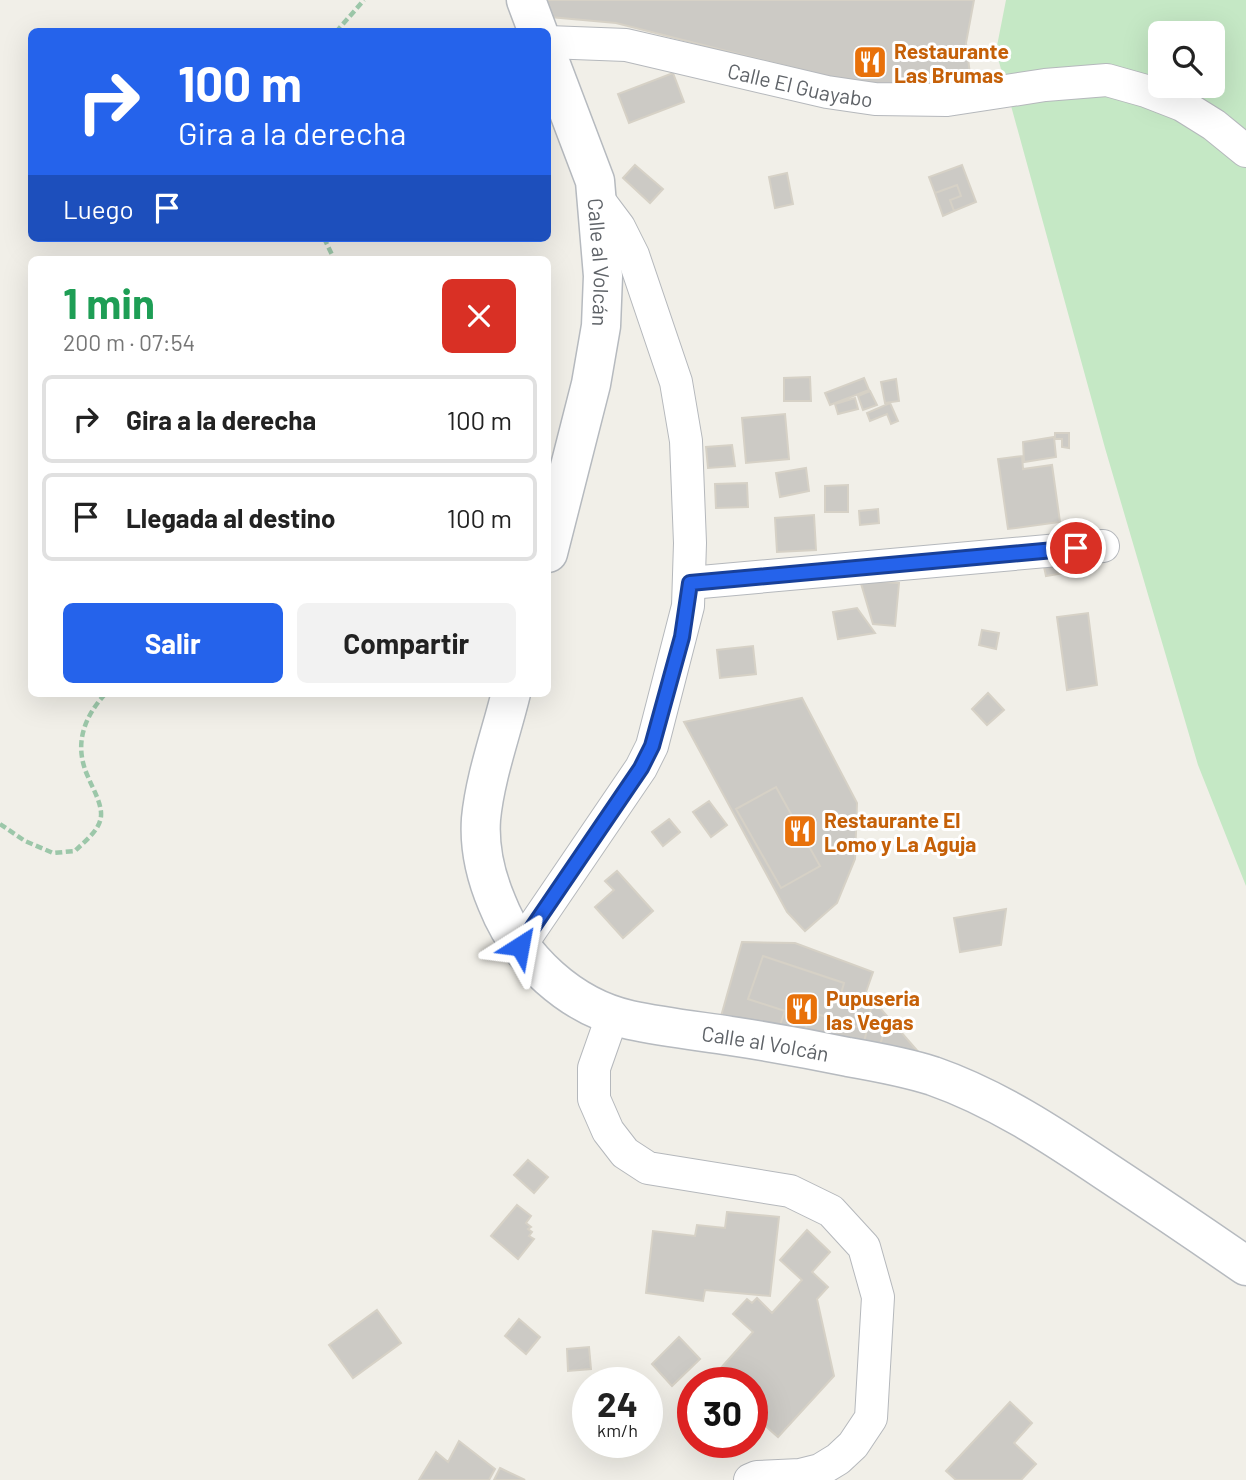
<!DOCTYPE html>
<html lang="es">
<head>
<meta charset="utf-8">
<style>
	body { margin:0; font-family:Barlow,sans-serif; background:#f2f2f2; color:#222; height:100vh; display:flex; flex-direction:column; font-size:26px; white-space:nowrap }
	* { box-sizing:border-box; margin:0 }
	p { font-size:23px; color:#767676 }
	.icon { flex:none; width:38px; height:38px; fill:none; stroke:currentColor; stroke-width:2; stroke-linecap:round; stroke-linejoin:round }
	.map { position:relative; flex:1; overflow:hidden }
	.sheet { position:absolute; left:28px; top:256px; width:523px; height:441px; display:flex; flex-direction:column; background:#fff; border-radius:10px; box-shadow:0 7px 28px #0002 }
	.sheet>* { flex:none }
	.hud { position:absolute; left:28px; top:28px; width:523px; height:214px; border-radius:10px; box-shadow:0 7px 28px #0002; background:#2563eb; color:#fff; overflow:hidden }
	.controls { position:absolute; left:1148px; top:21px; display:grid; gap:14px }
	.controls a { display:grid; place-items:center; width:77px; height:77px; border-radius:10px; background:#fff; box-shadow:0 7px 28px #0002; font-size:35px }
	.speed { position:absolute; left:572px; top:1367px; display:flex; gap:14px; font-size:35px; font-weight:700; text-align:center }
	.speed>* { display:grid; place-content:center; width:91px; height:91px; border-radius:50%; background:#fff; box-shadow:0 7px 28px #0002; line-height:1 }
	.speed small { font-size:18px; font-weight:400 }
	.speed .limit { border:10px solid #d22; background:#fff; color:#111 }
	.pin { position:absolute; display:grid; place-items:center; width:60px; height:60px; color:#fff; margin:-30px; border:4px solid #fff; border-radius:50%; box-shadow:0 2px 7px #0007 }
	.me { position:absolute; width:77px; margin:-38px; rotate:34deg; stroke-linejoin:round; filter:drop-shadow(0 0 5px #0008) }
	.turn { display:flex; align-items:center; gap:24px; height:147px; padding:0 35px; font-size:32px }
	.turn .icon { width:91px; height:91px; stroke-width:2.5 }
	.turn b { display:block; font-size:49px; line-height:60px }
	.then { display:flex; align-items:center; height:66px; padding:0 35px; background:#0003; gap:14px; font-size:26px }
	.round { display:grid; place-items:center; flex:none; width:74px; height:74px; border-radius:10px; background:#f2f2f2 }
	.head { display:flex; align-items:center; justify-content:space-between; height:119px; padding:0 35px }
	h1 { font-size:42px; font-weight:700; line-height:52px; color:#1e9e55 }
	.action { display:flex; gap:14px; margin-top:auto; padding:14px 35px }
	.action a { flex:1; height:80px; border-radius:10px; background:#2563eb; color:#fff; font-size:28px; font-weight:700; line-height:80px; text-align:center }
	.action a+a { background:#f2f2f2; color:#222 }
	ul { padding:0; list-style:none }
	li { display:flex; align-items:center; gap:21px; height:88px; margin:0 14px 10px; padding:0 21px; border:4px solid #e0e0e0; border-radius:10px }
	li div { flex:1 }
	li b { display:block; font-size:26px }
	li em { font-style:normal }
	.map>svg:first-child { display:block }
</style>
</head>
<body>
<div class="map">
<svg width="1246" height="1480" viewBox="0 0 1246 1480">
	<rect width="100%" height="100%" fill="#f1efe8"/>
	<path fill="#c5e8c5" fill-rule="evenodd" d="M1006,0H1246V886L1198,765L1105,448L996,51ZM1160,33H1213V86H1160Z"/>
	<path fill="#cccac5" stroke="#d6d1c6" stroke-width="2" d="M543,0H974L966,43L971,82L938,88L857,84L616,23L550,17Z
		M673,73L684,102L629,123L618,94Z
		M635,165L663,189L650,203L623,178Z
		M962,165L976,202L954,211L950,200L961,196L957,185L935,193L929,177Z
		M787,173L793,204L775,208L769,177Z
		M957,185L961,196L950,200L954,211L943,216L935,193Z
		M810,377L811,401H784V378Z
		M864,378L869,390L830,405L825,393Z
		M896,379L899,401L885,403L881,382Z
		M870,391L877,405L863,410L858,396Z
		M855,398L858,409L838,414L835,404Z
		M890,403L898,421L891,424L887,414L870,421L867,413Z
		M785,414L789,459L746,463L742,418Z
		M1055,433H1069V448L1062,447V439H1055Z
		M1054,437L1056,457L1024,462L1023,442Z
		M732,445L735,466L708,468L706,447Z
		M1022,456L1023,469L1052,465L1060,522L1008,529L998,459Z
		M806,468L809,491L780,497L776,473Z
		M747,483L748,507L716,508L715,484Z
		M848,485V512H825V486Z
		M878,509L879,523L860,525L859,511Z
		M814,515L816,550L777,552L775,518Z
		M1068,559L1070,572L1046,576L1043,562Z
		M860,580L899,583L895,626L873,624Z
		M857,608L875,633L838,639L833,612Z
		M1088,613L1097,685L1067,690L1057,617Z
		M982,630L999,633L996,649L979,645Z
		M753,646L756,674L720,678L717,650Z
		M988,693L1004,710L987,725L972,709Z
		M802,698L857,803L855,859L837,903L805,931L787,912L684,722Z
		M776,787L820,866L781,888L736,809Z
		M709,801L727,825L711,837L693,812Z
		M669,819L680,832L663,846L652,832Z
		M617,871L653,911L623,938L595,907L614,890L605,881Z
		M1006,909L1001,945L960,952L954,918Z
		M742,942L795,943L873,972L866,992L935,1071L718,1027Z
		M763,956L844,983L841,994L873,1004L867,1020L886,1026L879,1048L864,1042L867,1030L811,1012L803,1036L779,1028L785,1011L748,999Z
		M528,1160L548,1177L534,1193L514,1175Z
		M517,1205L531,1216L526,1223L531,1227L528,1229L532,1232L529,1236L534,1239L518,1259L491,1236Z
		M727,1212L779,1217L770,1296L705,1290L703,1301L646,1293L653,1231L695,1236L697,1225L725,1228Z
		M807,1230L830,1252L812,1272L828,1287L817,1299L834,1376L778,1437L752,1414V1382H717L712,1378L753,1332L733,1314L747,1299L752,1303L757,1298L772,1313L802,1280L780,1260Z
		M377,1310L401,1343L353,1378L329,1345Z
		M519,1319L540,1337L526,1354L505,1336Z
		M679,1337L700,1359L672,1386L652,1364Z
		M589,1347L591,1369L568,1371L567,1349Z
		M1010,1402L1032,1423L1014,1443L1036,1464L1021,1480H956L946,1471Z
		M459,1441L495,1469L489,1480H419L436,1452L448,1462Z
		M500,1468L525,1480H494Z"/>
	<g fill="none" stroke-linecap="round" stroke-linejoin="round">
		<g stroke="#b5b8bc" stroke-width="34">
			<g id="street">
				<path id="s1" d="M548,42L626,45L827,92L875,99L947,100L1045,85L1107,80L1146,91L1182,105L1214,125L1246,151"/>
				<path d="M690,583L1103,546"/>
				<path d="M520,946L641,768L652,746L688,606L690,543L686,441L676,382L633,255L619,227L598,199"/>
				<path d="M613,1014L594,1068V1099L608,1131L625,1153L648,1168L790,1191L831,1211L864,1247L878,1297L871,1418L853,1445L838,1459L820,1470L800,1475L757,1477L750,1480"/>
			</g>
		</g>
		<g stroke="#b6babf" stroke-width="41">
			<g id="secondary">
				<path d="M526,0L538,32"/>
				<path id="s2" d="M548,57L595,181L603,276L601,326L591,384L548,553"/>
				<path id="s3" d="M511,693C501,734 485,777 481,819C479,848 486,877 497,903C519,959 571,1007 630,1020C663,1027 698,1031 731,1036C771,1042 810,1049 848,1057C877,1062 905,1067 933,1076C996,1098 1052,1135 1107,1172C1154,1203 1200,1234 1246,1266"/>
			</g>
		</g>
		<path stroke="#9cc7a9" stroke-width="4.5" stroke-dasharray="7 3.5" stroke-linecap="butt" d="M336,32L364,0
			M324,238L334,259
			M0,824L25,841L53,853L75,851C85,841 100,830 101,816C102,804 93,789 89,779C73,746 83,718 106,693"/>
		<use href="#street" stroke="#fff" stroke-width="32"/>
		<use href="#secondary" stroke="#fff" stroke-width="38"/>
	</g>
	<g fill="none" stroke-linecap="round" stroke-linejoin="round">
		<g stroke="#184099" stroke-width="18">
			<path id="route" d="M520,946L641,768L652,746L682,637L690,583L1076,548"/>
		</g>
		<use href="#route" stroke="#2563eb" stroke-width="12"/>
	</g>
	<defs>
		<g id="restaurant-square" transform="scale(1.75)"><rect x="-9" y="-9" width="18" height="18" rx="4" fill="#e8710a" stroke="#fff"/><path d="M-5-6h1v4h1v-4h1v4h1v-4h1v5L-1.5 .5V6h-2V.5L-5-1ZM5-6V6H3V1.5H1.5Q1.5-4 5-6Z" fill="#fff"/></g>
	</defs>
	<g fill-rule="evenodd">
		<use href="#restaurant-square" x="870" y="62"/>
		<use href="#restaurant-square" x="800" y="831"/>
		<use href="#restaurant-square" x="802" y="1009"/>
	</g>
	<g text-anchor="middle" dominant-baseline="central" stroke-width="6" stroke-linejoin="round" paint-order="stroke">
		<g font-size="21" font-weight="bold" fill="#c56008" stroke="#fff" text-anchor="start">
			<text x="894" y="50">Restaurante<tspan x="894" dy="24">Las Brumas</tspan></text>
			<text x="824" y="819">Restaurante El<tspan x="824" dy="24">Lomo y La Aguja</tspan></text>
			<text x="826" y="997">Pupuseria<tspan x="826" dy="24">las Vegas</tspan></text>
		</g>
		<g font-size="21" fill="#5f6368" stroke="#fff">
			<text stroke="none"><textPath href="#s1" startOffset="257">Calle El Guayabo</textPath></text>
			<text stroke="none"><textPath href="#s2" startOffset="214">Calle al Volcán</textPath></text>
			<text stroke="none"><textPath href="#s3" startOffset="537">Calle al Volcán</textPath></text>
		</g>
	</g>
</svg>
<div class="controls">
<a><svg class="icon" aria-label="search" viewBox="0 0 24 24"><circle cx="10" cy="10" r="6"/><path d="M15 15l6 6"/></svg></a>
</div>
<div class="speed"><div>24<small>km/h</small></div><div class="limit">30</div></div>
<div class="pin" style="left:1076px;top:548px;background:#d93025"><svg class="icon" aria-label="arrive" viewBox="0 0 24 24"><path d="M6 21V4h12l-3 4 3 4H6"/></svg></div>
<svg class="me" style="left:520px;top:946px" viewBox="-20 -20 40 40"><path d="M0-17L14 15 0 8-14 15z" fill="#2563eb" stroke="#fff" stroke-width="4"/></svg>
<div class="hud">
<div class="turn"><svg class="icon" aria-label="right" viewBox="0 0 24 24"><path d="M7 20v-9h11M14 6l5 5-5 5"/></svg><div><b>100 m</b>Gira a la derecha</div></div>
<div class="then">Luego<svg class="icon" aria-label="arrive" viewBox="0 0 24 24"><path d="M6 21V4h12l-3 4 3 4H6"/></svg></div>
</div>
<section class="sheet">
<div class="head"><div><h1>1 min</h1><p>200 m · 07:54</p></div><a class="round" style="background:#d93025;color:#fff"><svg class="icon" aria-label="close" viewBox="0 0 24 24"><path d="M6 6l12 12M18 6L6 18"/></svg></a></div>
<ul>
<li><svg class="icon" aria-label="right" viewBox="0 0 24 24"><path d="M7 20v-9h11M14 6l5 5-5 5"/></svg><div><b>Gira a la derecha</b></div><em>100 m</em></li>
<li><svg class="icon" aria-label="arrive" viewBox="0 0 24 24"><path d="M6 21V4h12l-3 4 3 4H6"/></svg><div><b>Llegada al destino</b></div><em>100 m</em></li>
</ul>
<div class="action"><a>Salir</a><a>Compartir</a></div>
</section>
</div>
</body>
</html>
